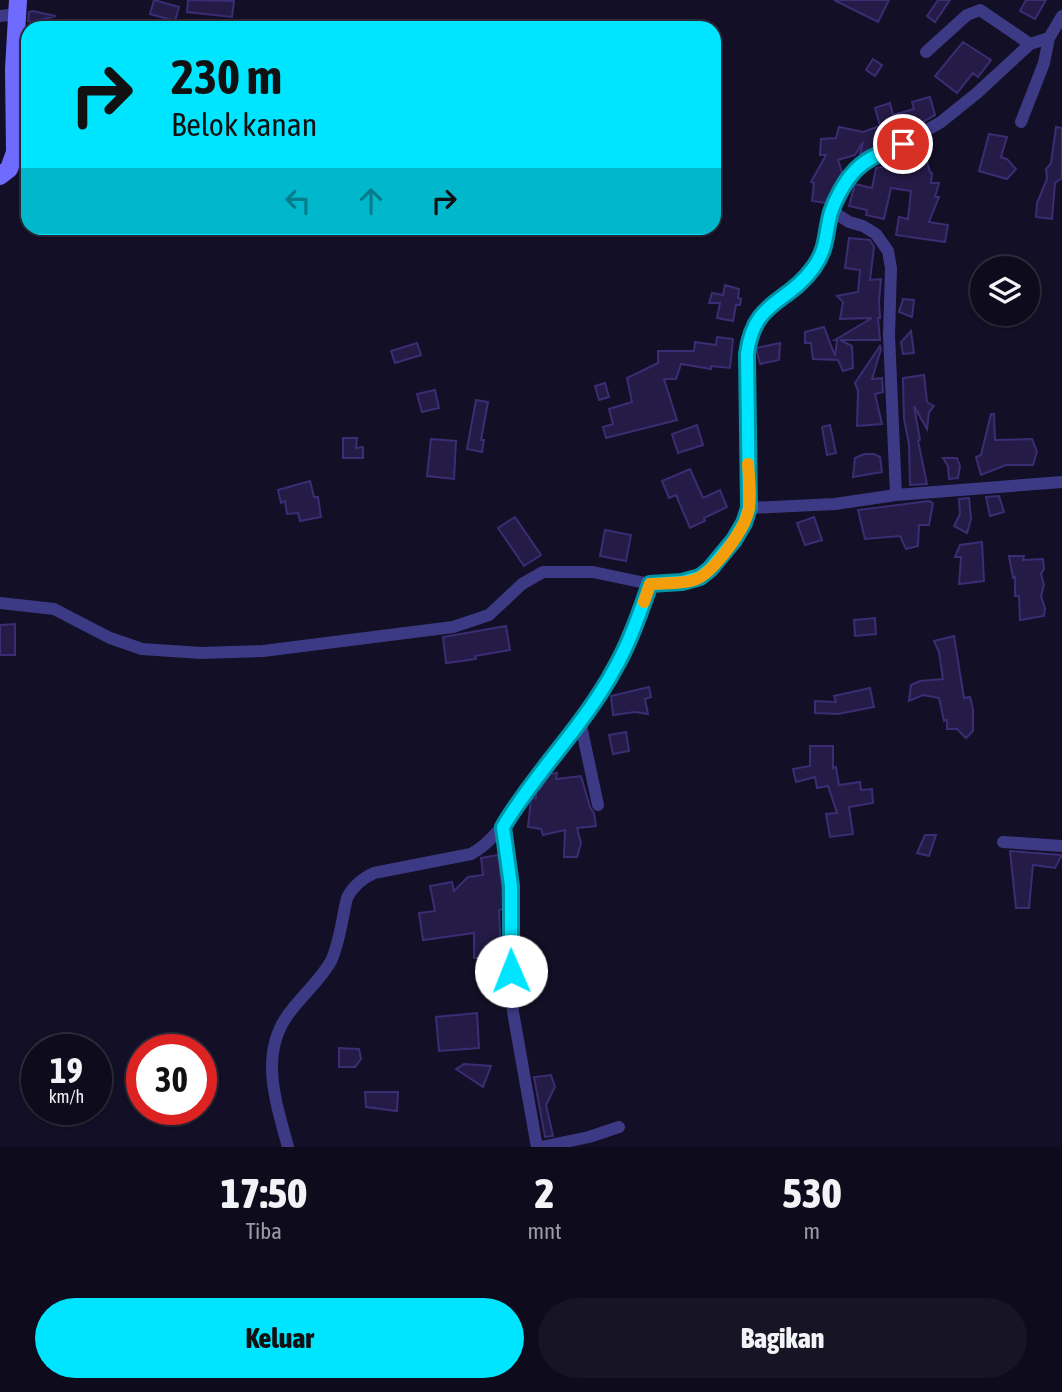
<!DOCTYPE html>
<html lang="id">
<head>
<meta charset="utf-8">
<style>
	body { margin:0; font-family:"Asap Condensed",sans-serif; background:#171425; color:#f1f3f6; height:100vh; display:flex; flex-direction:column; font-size:26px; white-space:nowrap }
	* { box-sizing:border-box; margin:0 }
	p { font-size:23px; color:#9b9ba3 }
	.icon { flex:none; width:38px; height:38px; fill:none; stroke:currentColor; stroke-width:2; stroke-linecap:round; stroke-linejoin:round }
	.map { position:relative; height:1147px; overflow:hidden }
	.sheet { display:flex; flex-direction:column; background:#0e0b1c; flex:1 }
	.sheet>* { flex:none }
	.hud { position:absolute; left:21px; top:21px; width:700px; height:214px; border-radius:21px; box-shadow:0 2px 5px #0004,0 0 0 2px #2e2b3b; background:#00e5ff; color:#111; overflow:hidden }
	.tools { position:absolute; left:970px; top:256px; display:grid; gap:14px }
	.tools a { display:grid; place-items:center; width:70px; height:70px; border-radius:50%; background:#0e0b1c; box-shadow:0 2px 5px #0004,0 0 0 2px #2e2b3b; font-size:35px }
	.speed { position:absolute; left:21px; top:1034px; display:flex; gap:14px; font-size:35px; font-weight:700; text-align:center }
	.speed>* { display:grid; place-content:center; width:91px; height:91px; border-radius:50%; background:#0e0b1c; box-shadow:0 2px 5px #0004,0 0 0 2px #2e2b3b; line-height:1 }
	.speed small { font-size:18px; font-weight:400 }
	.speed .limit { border:10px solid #d22; background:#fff; color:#111 }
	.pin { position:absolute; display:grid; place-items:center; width:60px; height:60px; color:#fff; margin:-30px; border:4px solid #fff; border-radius:50%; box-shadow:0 2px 7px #0007 }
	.me { position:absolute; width:77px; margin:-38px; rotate:359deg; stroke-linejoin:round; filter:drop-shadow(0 0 5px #0008) }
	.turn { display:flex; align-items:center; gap:24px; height:147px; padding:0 35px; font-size:32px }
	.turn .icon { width:91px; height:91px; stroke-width:2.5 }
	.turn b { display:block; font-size:49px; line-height:60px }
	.lanes { display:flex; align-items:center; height:66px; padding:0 35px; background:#0003; justify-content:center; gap:35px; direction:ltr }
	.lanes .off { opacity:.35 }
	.eta { display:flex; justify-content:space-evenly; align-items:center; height:119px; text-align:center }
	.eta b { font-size:42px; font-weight:800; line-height:49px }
	.primary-button { display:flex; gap:14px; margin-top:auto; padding:14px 35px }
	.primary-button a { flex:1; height:80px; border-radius:42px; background:#00e5ff; color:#111; font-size:28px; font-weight:800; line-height:80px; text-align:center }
	.primary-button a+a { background:#171425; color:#f1f3f6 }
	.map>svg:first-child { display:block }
</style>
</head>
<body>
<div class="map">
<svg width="1062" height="1147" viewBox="0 0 1062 1147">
	<rect width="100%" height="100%" fill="#130f26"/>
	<path fill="#241b47" stroke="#3b2d73" stroke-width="2" d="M154,0L179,7L175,21L150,14Z
		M188,0L234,1L232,17L187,12Z
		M834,0H889L878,22Z
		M938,0H950L935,22L927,16Z
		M1026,0H1046L1035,19L1020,11Z
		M32,11L56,16L32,22L28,21L29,12Z
		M963,42L991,60L978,77L973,73L957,93L935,76Z
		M873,59L882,65L875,76L866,70Z
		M930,97L935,115L899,136L860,154L863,142L855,155L838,160L842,172L826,203L812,201L814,183L811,182L826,155H820L821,139L836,138L839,127L863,132L880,126L875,108L890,103L893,115L914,109L912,102Z
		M1056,127L1062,128V178L1055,183L1052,219L1036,217L1037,203L1047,179L1046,169L1051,163Z
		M989,134L1007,137L1001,157L1007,159L1016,169L1007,179L979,171Z
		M925,155L930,172L932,173L931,183H939L935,197H939L929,222L948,225L945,242L896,235L899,217L908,219L911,191L891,188L884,219L866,215L867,210L849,206L855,184L872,188L876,168L882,167L898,170L899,167L917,170L913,158Z
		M849,238L870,240L874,247L870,280L881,279L879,301L880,318H878L880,340H840L852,346L853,368L843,371L838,360L813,359L811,343H805V332L824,327L835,356L837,340H835L872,318L840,319L843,302L837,296L858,292L860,270L845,268Z
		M725,285L739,289L738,298L741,299L740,305H736L733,321L717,318L720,303H709L712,293L723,295Z
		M903,299L914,300L912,317L899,312Z
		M911,331L914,353L903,354L901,342Z
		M717,337L733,339L730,368L711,366V369L681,364L676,379H664L677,420L606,438L603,427L613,424L609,409L632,402L627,378L658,363V351H694L695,342L716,345Z
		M417,343L421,355L395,363L391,351Z
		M780,343L779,360L760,364L756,348Z
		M880,346L881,349L872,379L882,378L883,392L875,394L882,424L857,426L858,391L855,383Z
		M924,375L927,402L934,406L929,412L927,429L914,406L920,440L918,441L927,484L910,485L909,444L904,419L903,378Z
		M605,383L609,397L599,400L595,386Z
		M435,390L439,408L422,412L417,394Z
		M476,400L488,402L481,440H484L482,452L467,449Z
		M991,414H994L995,440L1032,439L1037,452L1033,465H1006L981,475L976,457L981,455Z
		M697,425L703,445L678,453L672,434Z
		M830,425L836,453L827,455L822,427Z
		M343,438H357L356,448L363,447V458H343Z
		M431,439L456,441L454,479L427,476Z
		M864,454H874L880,457L882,472L853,477L855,458Z
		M943,458H957L960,466L958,478L949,479L948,466Z
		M690,469L703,498L720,490L727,507L704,518L705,521L690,528L676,495L669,498L662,481Z
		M310,481L314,497H318L321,517L300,521L298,513L287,514L285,501L281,503L278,490Z
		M999,496L1004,512L990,516L986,497Z
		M969,498L971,519L967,533L954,526L960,514L959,499Z
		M929,501L933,503L929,525H919L918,546L906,549L900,536L865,539L858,510Z
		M515,517L541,555L524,566L498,528Z
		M814,517L822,540L805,545L797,523Z
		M605,530L631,535L626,561L600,556Z
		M982,542L984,581L959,584L961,557H955L960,545Z
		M1009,556H1024L1023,560L1043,559L1044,569L1041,574L1044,585L1041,596L1045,608L1044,616L1020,620L1019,596H1015V577L1013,578Z
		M875,618L876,634L855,636L854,620Z
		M15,624V655H0V625Z
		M506,626L510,650L475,656L476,659L446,663L443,637Z
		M954,636L964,698L970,697L973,709V731L966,738L957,729H947V720L944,721L939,698L923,695L909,701L911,685L920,681L943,679L939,652L934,641Z
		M649,687L651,697L645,699L648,714L635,712L613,715L611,696Z
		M870,688L874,707L838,714L815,713V701L836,702L834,696Z
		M626,732L629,751L613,754L609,735Z
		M810,746H833V768L836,767L839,785L860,782L861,790L872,789L873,803L849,807L853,834L830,837L826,814L837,813L828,786L817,788L815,777L796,782L793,769L810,766Z
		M557,773L556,779L581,776L590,807L594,813L596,826L577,828L581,843L577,857H564L565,830L543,835L541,829L528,827L531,799L536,798V792L540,789L550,774Z
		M925,835H936L929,856L917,853Z
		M1010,851L1062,855L1055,868L1033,865L1029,908H1016Z
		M498,855L502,886L503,909L499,910L501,958H474V933L423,940L419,913L435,911L430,886L452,882L454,891L468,877L483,875L481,858Z
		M477,1013L479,1048L439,1051L436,1017Z
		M339,1048L359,1049L361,1059L355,1067H339Z
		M464,1064L491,1066L483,1087L456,1069Z
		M551,1075L555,1087L546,1105L553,1136L545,1137L534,1077Z
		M365,1092H398L397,1111L366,1107Z"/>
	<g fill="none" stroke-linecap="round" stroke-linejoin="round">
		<path stroke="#3d3a85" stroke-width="12" d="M0,16L17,14
			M926,52L967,15L980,10L1030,44
			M1021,122L1044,63L1049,38
			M832,211L849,222L863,226L876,234L888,251L891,268L889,335L896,495
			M749,508L835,504L896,495L1062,482
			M0,603L54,609L110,638L142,649L201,653L263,651L453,627L489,615L522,584L543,572H593L650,584
			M580,721L598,805
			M503,827L511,885L513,1012L537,1147
			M1003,842L1062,846
			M288,1147C276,1102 258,1053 290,1012C303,995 321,979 331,961C340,942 342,918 347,898C353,886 361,879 374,873L471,854C498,839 510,813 527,789C556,750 592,712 615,668C629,641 640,612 650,584C664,583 680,584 694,580C717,572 741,530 749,508L747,354L748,341L760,314L801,282L820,259L825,248L832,211L850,175L862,163L903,144L941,122L977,93L1030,44L1049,38L1062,16
			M541,1147L589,1137L619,1127"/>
		<path stroke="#6f6bff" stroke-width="18" d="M0,176L9,169L15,152L14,69L18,0"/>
	</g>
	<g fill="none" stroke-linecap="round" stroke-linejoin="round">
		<g stroke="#0095a6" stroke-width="18">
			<path id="route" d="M511,971V886L503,827C536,771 584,726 615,668C630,642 640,612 650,584L682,582L700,577L710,569L734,540L744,523L749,508L747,354C754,299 787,305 814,267C828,247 825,233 831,212C835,200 844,183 852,174C865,158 884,152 903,144"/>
		</g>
		<use href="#route" stroke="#00e5ff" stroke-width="12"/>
		<path stroke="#f59e0b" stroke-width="12" d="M644,602L650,584C664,583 680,584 694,580C713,574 746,528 749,508C751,494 749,478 748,464"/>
	</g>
</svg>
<div class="tools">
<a><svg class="icon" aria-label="layers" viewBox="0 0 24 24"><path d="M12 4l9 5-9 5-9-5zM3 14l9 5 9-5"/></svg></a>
</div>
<div class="speed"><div>19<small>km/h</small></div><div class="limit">30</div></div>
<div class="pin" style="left:903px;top:144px;background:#d93025"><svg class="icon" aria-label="arrive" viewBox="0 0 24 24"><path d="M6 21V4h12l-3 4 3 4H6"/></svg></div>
<svg class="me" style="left:511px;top:971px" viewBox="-20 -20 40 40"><circle r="19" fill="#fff"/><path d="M0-13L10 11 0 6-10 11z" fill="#00e5ff"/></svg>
<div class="hud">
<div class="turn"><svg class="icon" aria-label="right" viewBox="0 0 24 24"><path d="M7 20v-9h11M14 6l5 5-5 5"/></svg><div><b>230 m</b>Belok kanan</div></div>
<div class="lanes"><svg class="icon off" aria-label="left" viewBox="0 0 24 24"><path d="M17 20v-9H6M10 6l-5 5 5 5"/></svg><svg class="icon off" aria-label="ahead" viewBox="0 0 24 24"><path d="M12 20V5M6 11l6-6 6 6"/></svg><svg class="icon" aria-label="right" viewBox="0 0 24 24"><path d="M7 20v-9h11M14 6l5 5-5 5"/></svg></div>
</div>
</div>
<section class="sheet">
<div class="eta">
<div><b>17:50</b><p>Tiba</p></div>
<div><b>2</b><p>mnt</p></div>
<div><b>530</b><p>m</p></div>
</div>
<div class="primary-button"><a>Keluar</a><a>Bagikan</a></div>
</section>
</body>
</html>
